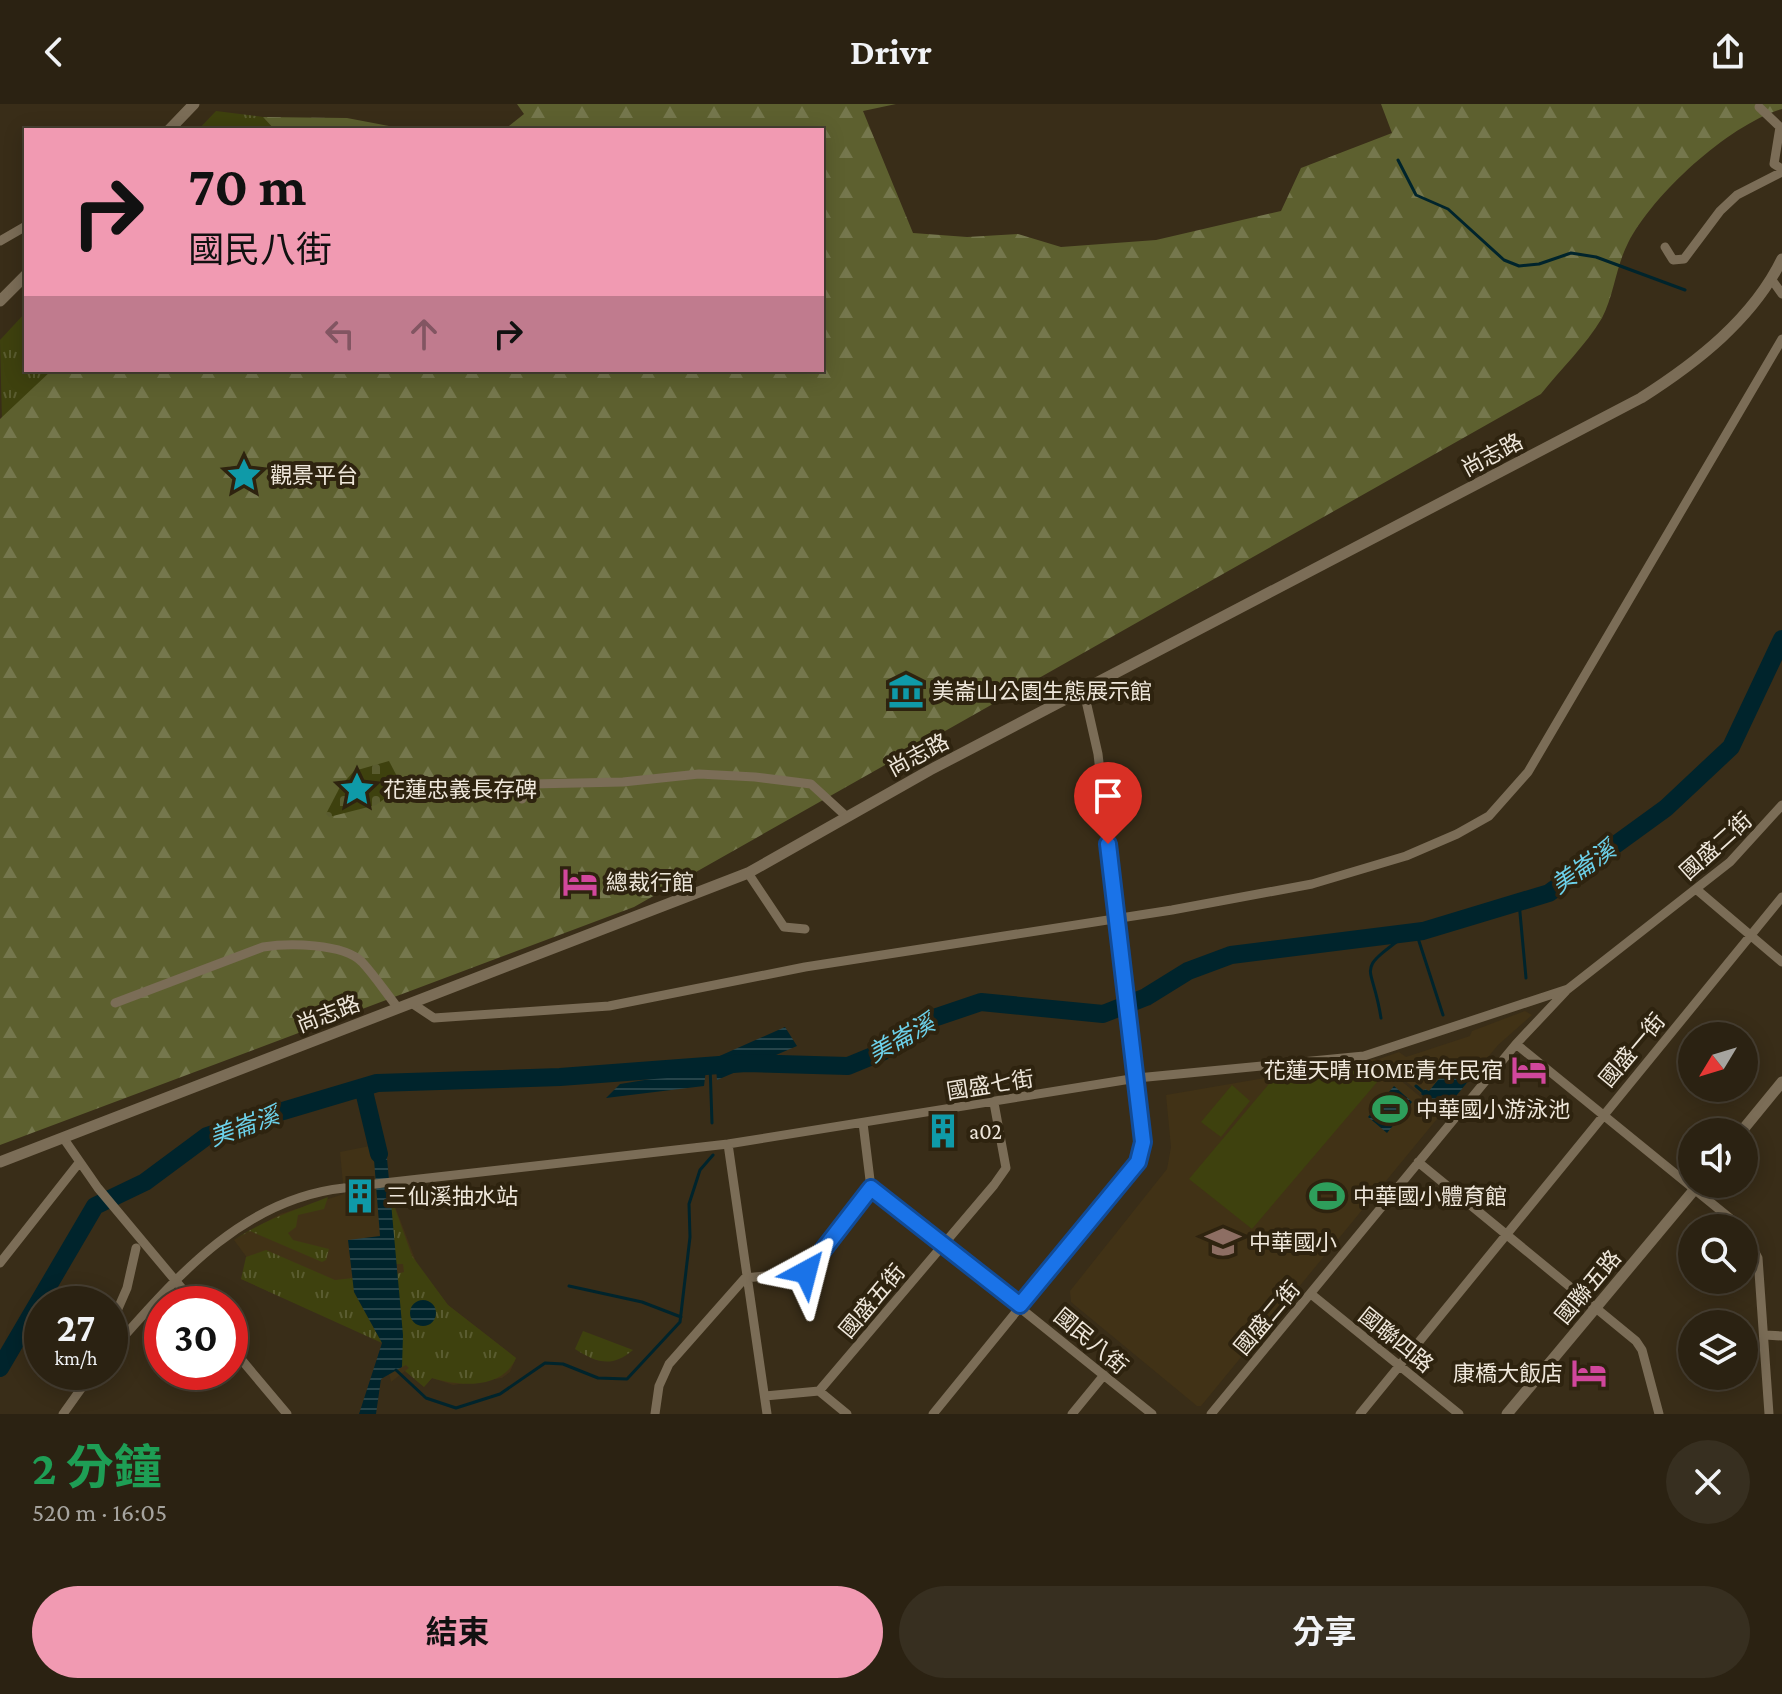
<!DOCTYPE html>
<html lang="zh-TW">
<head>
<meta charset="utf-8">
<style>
	body { margin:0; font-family:"Crimson Pro","Noto Sans TC",serif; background:#372f20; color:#f1f3f6; height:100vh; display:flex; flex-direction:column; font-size:30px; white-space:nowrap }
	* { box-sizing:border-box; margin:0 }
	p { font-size:26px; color:#a6a49f }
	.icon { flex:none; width:44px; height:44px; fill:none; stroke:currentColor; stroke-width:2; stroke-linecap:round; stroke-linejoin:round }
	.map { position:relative; height:1310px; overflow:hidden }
	.panel { display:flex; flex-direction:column; background:#2b2212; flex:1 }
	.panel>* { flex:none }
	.hud { position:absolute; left:24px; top:24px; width:800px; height:244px; border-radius:0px; box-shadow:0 4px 20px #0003,0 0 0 2px #473f32; background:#f19ab2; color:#111; overflow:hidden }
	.needle { width:52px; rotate:232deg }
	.tools { position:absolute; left:1678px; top:918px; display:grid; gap:16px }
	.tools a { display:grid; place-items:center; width:80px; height:80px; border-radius:50%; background:#2b2212; box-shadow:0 4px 20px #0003,0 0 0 2px #473f32; font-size:40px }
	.speed { position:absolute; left:24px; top:1182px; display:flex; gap:16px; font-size:40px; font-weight:700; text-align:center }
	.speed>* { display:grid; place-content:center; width:104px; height:104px; border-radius:50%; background:#2b2212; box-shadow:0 4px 20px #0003,0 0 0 2px #473f32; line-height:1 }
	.speed small { font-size:20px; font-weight:400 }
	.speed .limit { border:12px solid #d22; background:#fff; color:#111 }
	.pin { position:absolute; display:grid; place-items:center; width:68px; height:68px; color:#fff; margin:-82px -34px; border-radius:50% 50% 50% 0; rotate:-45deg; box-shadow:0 0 8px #0007 }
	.pin .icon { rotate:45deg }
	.me { position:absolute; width:88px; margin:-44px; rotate:38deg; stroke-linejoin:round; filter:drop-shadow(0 0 6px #0008) }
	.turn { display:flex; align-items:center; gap:28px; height:168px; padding:0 32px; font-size:36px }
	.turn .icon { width:104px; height:104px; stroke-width:2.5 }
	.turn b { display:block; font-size:56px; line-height:68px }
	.lanes { display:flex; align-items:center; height:76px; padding:0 32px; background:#0003; justify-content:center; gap:40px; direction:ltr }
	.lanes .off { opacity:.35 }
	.round { display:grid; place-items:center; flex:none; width:84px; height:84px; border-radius:42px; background:#372f20 }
	.head { display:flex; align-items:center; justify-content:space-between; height:136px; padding:0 32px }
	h1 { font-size:48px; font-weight:700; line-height:60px; color:#1e9e55 }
	.primary-button { display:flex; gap:16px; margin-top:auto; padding:16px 32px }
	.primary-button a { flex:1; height:92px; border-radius:48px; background:#f19ab2; color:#111; font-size:32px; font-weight:700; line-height:92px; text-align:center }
	.primary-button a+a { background:#372f20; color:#f1f3f6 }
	header { display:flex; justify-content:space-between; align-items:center; height:104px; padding:0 32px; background:#2b2212; font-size:36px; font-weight:700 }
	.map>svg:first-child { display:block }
</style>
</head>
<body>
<header><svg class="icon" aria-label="back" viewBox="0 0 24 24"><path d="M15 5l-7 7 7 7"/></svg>Drivr<svg class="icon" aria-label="share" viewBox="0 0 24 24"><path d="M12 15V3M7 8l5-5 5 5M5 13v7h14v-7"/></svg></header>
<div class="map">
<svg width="1782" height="1310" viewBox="0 0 1782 1310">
	<defs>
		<pattern id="grass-tufts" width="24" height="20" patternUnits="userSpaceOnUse" patternTransform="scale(2)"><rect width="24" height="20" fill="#3e410e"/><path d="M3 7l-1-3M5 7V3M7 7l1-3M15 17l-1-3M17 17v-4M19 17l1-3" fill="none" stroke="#5a5c30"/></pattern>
		<pattern id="forest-firs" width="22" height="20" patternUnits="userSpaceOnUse" patternTransform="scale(2)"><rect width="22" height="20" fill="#5d602f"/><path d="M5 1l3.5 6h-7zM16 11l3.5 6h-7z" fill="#75774d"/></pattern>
		<pattern id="cemetery-stones" width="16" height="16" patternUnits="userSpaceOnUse" patternTransform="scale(2)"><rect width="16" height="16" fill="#3e410e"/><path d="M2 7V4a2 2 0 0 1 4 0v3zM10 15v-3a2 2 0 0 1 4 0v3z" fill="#5a5c30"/></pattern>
		<pattern id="water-rules" width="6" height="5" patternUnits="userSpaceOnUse" patternTransform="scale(2)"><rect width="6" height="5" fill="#00242c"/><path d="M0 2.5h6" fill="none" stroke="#26444a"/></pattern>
	</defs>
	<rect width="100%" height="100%" fill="#392d18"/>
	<path fill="#413216" d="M1525,907L1532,911L1498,941L1443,1008L1379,955L1399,948L1406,953L1470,932L1472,927Z
		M1375,955L1441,1010L1201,1302H1197L1071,1198L1070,1187L1167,1065L1171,1043L1166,991Z
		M370,1042L386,1043L388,1084L417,1160L448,1201L516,1254L510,1268L502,1274L453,1281L432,1274L424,1283L405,1267L391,1278L382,1238L241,1175L248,1155L234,1136L280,1110L344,1090L340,1048Z"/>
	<path fill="url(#grass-tufts)" d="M216,7L263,13L275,26H198Z
		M26,208V266H52L2,317L0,236Z
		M388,1085L412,1152L448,1201L516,1254C503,1285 460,1283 432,1274L424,1283L405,1267L409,1264L406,1261L402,1263L396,1170L404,1168L403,1160H395Z
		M328,1093L324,1105L298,1111L296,1123L288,1129L293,1136L329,1145L326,1156L322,1158L250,1127L234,1136C263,1116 296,1106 328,1093Z
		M266,1146L335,1176L353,1174L354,1188L382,1239L241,1175L246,1153Z
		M583,1227L633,1246C612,1264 597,1259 575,1245Z"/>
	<path fill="url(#forest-firs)" d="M517,0H896L863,7L913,129L967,133L1018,130L1061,143L1156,136L1281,107L1301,64L1392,29L1381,0H1782V5C1729,21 1654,89 1628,139C1616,162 1614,191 1602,214C1586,241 1560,266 1541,290L634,803L0,1041V315L52,266H822V26H504L524,10Z
		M263,13L347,14L410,26H275Z"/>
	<path fill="url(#cemetery-stones)" d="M389,657L402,682L376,701L329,713L326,710L340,683L354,667Z"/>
	<path fill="#3e410e" d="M1360,959L1378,977L1252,1125L1189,1075L1278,969Z
		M1232,981L1250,997L1221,1033L1201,1018Z"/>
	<path fill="url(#water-rules)" d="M785,923L797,942L717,976L715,954Z
		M1476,955L1479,964L1443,1008L1421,990L1425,985L1429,987L1442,971L1441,966Z
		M706,966L704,982L606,994L620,980Z
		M1394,982L1412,998L1387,1029L1368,1013Z
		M373,1043H386L403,1231L402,1263L381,1275L376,1310H359L382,1239L354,1188L348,1136L380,1132Z
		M410 1209a13 13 0 1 1 26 0a13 13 0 1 1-26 0Z"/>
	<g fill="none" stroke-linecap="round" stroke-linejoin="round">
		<path stroke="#00242c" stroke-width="3" d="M1398,56L1416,91L1448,105L1504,156L1519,162L1539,160L1571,149L1596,153L1685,186
			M1519,798L1526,874
			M1416,828L1443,911
			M1381,914C1372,855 1353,871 1408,829
			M710,961L712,1019
			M1416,982L1423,988
			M569,1182L642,1198L681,1213
			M396,1266L426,1294L456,1304L500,1290L545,1259L563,1260L598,1274L627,1275L680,1218L690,1133L689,1100L700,1066L713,1051"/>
		<path stroke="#00242c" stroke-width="18" d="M363,983L379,1050
			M0,1264L95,1102L145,1078L207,1032L283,1007L377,979L560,973L746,959L848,962L882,948L916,920L981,898L1103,910L1146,893L1188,867L1231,851L1423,827L1549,789L1666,704L1731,643L1782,535"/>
		<path stroke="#544935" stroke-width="9" stroke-dasharray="9 4.5" stroke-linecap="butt" d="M344,1084L375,1080"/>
		<path stroke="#7b6d57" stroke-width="9" d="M1759,3L1780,23L1774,60L1782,65
			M0,137L26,122
			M1665,143L1673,156L1684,155L1720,107L1737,91L1782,68
			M1772,176L1782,190
			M522,695L523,686L532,680L623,678L699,670L755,673L811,680L847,713
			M748,769L784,823L805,825
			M1696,785L1782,858
			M115,899L263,843C288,839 343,839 362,858C375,872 386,889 398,904
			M413,900L434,914L609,902L805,863L1172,806L1312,780L1406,752L1457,730L1489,712L1528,668L1782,235
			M1516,940L1742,1124
			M863,1019L871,1084L1152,1310
			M64,1035L98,1084L195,1200
			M728,1040L767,1310
			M1418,1058L1636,1237L1642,1246L1659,1310
			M375,1080L728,1040L1137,974L1364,952L1568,885L1730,758L1782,701
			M1744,1127L1758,1154L1769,1310
			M0,1159L78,1060
			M1311,1190L1459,1310
			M110,1223L127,1184L136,1144
			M1765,1231L1782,1232
			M230,1242L287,1310
			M110,1248C174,1176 241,1095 344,1084
			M819,1287L847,1310
			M765,1292L819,1287L994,1081L1006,1064L994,999
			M63,1310L93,1268
			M655,1310L659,1282L669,1260L745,1174L806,1168L871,1084
			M933,1310L1138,1058L1143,1038L1098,650L1084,588
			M1072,1310L1104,1271
			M1211,1310L1516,940L1566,887
			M1360,1310L1782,793"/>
		<path stroke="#7b6d57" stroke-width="11" d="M169,26L194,0
			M0,197L26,171
			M1741,1028L1782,978
			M0,1058L748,769L930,666L1641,294C1696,259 1753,215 1782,155
			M1507,1310L1699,1080"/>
	</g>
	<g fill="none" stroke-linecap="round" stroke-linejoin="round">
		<g stroke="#114b97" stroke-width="20">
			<path id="route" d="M806,1168L871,1084L1020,1201L1138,1058L1143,1038L1108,740"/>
		</g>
		<use href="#route" stroke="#1a73e8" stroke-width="14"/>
	</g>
	<defs>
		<g id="sight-bare" transform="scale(2.76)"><path d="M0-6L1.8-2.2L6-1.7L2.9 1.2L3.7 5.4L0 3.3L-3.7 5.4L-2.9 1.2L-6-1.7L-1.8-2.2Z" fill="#0f9aa8" stroke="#2e230f" stroke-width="2.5" paint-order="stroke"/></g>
		<g id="museum-bare" transform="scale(2.76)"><path d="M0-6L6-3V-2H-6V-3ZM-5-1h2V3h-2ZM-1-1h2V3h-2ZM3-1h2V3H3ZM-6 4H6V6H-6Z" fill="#0f9aa8" stroke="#2e230f" stroke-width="2.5" paint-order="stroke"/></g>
		<g id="hotel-bare" transform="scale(2.76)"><path d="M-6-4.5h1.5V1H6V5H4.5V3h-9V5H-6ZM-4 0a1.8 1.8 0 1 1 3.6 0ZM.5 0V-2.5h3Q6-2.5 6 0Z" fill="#d1479c" stroke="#2e230f" stroke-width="2.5" paint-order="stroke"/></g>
		<g id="stadium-bare" transform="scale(2.76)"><path d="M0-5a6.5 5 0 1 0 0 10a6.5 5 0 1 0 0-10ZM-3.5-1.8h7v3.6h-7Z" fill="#2e9e5b" stroke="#2e230f" stroke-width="2.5" paint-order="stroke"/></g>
		<g id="building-bare" transform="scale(2.76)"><path d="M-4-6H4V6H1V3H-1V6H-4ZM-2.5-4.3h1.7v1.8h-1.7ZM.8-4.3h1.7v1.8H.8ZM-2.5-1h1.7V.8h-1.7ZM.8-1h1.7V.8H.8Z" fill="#0f9aa8" stroke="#2e230f" stroke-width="2.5" paint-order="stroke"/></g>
		<g id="school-bare" transform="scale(2.76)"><path d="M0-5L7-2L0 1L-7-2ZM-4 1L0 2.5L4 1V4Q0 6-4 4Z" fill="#8d6e63" stroke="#2e230f" stroke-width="2.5" paint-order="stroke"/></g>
	</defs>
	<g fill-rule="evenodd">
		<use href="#sight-bare" x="244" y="371"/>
		<use href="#museum-bare" x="906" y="587"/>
		<use href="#sight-bare" x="357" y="685"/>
		<use href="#hotel-bare" x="580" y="778"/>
		<use href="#hotel-bare" x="1529" y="966"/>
		<use href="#stadium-bare" x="1390" y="1005"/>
		<use href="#building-bare" x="943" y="1027"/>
		<use href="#building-bare" x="360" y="1092"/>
		<use href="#stadium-bare" x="1327" y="1092"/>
		<use href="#school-bare" x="1223" y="1138"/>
		<use href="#hotel-bare" x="1589" y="1269"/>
	</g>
	<g text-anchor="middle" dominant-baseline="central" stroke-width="8" stroke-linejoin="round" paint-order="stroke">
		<g font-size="22" fill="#efe7db" stroke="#2e230f">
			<text transform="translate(1492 351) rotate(-28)">尚志路</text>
			<text transform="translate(918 651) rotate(-28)">尚志路</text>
			<text transform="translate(1716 742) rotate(-42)">國盛二街</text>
			<text transform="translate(328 910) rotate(-21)">尚志路</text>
			<text transform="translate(1632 946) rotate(-50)">國盛一街</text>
			<text transform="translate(990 981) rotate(-9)">國盛七街</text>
			<text transform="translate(1588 1183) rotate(-50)">國聯五路</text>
			<text transform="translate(872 1197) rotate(-50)">國盛五街</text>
			<text transform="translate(1267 1214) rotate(-50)">國盛二街</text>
			<text transform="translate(1396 1236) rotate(39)">國聯四路</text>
			<text transform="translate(1091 1237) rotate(40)">國民八街</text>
		</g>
		<g font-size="22" fill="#efe7db" stroke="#2e230f" text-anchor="start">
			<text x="270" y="371">觀景平台</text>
			<text x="932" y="587">美崙山公園生態展示館</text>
			<text x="383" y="685">花蓮忠義長存碑</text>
			<text x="606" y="778">總裁行館</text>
			<text x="1503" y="966" text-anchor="end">花蓮天晴 HOME青年民宿</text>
			<text x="1416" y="1005">中華國小游泳池</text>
			<text x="969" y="1027">a02</text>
			<text x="386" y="1092">三仙溪抽水站</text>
			<text x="1353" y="1092">中華國小體育館</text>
			<text x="1249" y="1138">中華國小</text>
			<text x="1563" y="1269" text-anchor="end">康橋大飯店</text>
		</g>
		<g font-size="24" font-style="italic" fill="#6cd1ea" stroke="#2e230f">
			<text transform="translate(1583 763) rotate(-35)">美崙溪</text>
			<text transform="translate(901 934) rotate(-29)">美崙溪</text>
			<text transform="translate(244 1022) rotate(-20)">美崙溪</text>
		</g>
	</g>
</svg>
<div class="tools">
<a><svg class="needle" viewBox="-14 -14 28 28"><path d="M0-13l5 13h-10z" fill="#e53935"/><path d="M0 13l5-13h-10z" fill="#a6a49f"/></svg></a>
<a><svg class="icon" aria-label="sound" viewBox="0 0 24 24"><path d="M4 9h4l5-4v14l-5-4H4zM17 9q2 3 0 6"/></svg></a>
<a><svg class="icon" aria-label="search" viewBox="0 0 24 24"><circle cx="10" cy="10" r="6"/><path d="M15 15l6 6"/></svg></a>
<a><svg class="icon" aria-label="layers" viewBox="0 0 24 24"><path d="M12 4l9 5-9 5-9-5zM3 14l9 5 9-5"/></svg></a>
</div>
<div class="speed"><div>27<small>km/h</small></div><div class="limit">30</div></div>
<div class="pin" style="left:1108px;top:740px;background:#d93025"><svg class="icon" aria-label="arrive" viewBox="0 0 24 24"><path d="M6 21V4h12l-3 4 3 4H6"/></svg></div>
<svg class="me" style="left:806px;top:1168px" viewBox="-20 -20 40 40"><path d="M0-17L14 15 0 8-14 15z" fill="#1a73e8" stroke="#fff" stroke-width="4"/></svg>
<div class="hud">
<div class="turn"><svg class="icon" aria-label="right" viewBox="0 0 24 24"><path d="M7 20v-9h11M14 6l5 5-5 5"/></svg><div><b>70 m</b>國民八街</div></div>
<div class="lanes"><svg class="icon off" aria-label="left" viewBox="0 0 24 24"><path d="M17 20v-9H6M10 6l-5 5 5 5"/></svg><svg class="icon off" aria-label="ahead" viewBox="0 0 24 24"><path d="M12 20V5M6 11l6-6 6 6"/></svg><svg class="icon" aria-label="right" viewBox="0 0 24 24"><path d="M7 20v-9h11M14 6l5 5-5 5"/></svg></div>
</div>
</div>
<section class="panel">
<div class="head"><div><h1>2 分鐘</h1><p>520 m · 16:05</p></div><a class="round"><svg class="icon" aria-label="close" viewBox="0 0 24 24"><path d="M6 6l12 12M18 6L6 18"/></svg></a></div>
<div class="primary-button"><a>結束</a><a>分享</a></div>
</section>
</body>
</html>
